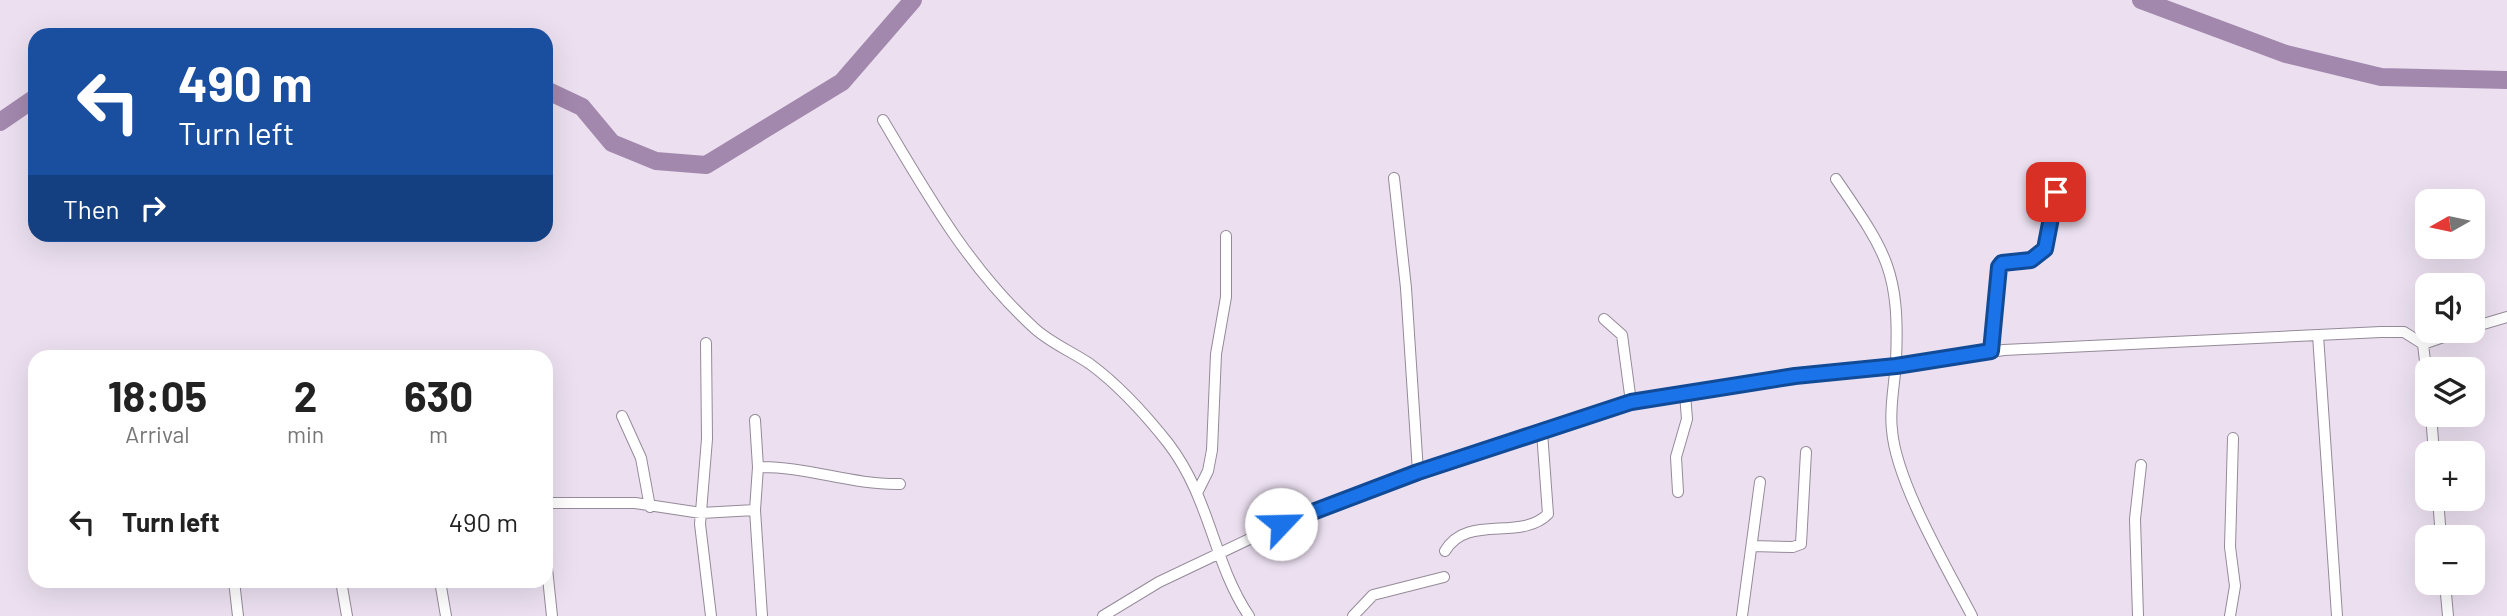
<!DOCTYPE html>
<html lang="en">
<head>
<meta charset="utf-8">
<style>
	body { margin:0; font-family:Barlow,sans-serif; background:#f6f6f6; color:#222; height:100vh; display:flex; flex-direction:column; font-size:26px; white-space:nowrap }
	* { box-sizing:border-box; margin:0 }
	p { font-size:23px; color:#767676 }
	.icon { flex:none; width:38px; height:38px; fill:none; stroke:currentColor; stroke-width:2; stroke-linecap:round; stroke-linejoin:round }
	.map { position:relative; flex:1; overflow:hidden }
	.sheet { position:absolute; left:28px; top:350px; width:525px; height:238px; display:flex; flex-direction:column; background:#fff; border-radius:21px; box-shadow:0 7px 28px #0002 }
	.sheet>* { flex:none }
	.banner { position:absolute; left:28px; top:28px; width:525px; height:214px; border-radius:21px; box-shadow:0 7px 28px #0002; background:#1a4fa0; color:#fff; overflow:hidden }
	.needle { width:46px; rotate:261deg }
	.tools { position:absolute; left:2415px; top:189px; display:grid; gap:14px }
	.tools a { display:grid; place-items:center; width:70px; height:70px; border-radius:14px; background:#fff; box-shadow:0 7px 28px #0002; font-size:35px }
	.pin { position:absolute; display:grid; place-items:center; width:60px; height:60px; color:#fff; margin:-30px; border-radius:14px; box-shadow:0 4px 10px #0006 }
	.me { position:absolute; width:77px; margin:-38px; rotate:66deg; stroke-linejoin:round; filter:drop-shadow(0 0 5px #0008) }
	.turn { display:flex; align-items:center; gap:24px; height:147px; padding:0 35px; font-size:32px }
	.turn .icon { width:91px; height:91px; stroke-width:2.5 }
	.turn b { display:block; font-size:49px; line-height:60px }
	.then { display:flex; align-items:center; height:66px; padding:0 35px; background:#0003; gap:14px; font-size:26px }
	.eta { display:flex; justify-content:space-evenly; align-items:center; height:119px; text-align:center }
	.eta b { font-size:42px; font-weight:700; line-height:49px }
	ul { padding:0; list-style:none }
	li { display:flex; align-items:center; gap:21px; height:105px; padding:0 35px }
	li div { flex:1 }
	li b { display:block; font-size:26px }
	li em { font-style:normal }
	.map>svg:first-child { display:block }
</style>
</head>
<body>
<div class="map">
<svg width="2507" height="616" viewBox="0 0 2507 616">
	<rect width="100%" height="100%" fill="#ece0f0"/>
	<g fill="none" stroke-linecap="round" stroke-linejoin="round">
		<path stroke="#a288ad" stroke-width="18" d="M2141,0L2286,54L2381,77L2507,80
			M546,90L582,107L612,143L656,161L706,165L842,82L913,0
			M0,122L35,98"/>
		<g stroke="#948a99" stroke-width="12">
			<path id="street" d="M883,120C927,194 968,267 1032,326C1048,342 1071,351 1090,364C1120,386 1145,414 1168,443C1211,499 1213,563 1249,616
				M1394,178L1406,288L1418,472
				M1836,179C1886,252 1900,270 1896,361C1895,383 1889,408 1892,430C1896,482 1947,568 1972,616
				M1604,319L1622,335L1631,402
				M2473,327L2507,317
				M2318,335L2337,616
				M706,343L707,439L700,524L711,616
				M2423,344L2461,331
				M1991,351L1999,267L2002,263L2031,260L2045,249L2056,192
				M2431,415L2434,453
				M622,416L641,458L650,507
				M755,420L758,467L755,510L762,616
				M758,467C806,466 851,485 900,484
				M1198,491L1208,471L1212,450L1216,354L1226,297V236
				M1678,492L1676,457L1687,419L1685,394
				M2438,499L2441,537
				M546,503H635L701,513L755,510
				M1752,546L1793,547L1801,544L1806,452
				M1445,551C1467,513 1520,542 1548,514L1542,432
				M546,559L552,616
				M234,581L238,616
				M341,581L347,616
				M440,581L446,616
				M2445,583L2448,616
				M1103,616L1159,582L1300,515L1631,402L1795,376L1896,366L2004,350L2381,332H2404L2423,344L2427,378
				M1353,616L1373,595L1444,577
				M1742,616L1760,482
				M2138,616L2135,519L2141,465
				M2230,616L2235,586L2230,547L2233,438"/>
		</g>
		<use href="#street" stroke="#fff" stroke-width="10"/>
	</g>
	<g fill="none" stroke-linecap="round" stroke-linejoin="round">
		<g stroke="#114b97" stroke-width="18">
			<path id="route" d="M1281,524L1418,472L1631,402L1795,376L1896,366L1991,351L1999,267L2002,263L2031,260L2045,249L2056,192"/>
		</g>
		<use href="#route" stroke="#1a73e8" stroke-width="12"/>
	</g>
</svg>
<div class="tools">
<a><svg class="needle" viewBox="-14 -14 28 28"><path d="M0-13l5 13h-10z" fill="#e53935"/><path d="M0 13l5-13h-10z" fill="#767676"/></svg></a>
<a><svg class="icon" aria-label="sound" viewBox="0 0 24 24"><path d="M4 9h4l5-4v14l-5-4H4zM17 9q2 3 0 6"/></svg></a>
<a><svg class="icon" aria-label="layers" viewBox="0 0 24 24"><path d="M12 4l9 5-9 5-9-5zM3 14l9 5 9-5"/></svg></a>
<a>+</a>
<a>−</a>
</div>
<div class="pin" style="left:2056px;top:192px;background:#d93025"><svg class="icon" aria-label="arrive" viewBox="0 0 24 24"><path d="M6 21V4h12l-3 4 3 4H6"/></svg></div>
<svg class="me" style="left:1281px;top:524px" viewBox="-20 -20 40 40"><circle r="19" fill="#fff"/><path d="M0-13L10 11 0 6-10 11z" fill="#1a73e8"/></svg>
<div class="banner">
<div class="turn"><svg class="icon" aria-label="left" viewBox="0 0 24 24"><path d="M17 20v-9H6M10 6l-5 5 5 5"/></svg><div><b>490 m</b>Turn left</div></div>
<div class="then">Then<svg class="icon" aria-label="right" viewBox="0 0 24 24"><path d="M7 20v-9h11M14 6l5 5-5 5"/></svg></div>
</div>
<section class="sheet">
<div class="eta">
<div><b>18:05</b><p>Arrival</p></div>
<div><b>2</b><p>min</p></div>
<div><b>630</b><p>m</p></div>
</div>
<ul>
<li><svg class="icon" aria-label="left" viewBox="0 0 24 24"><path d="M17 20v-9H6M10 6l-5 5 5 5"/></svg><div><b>Turn left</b></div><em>490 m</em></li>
</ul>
</section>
</div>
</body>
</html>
